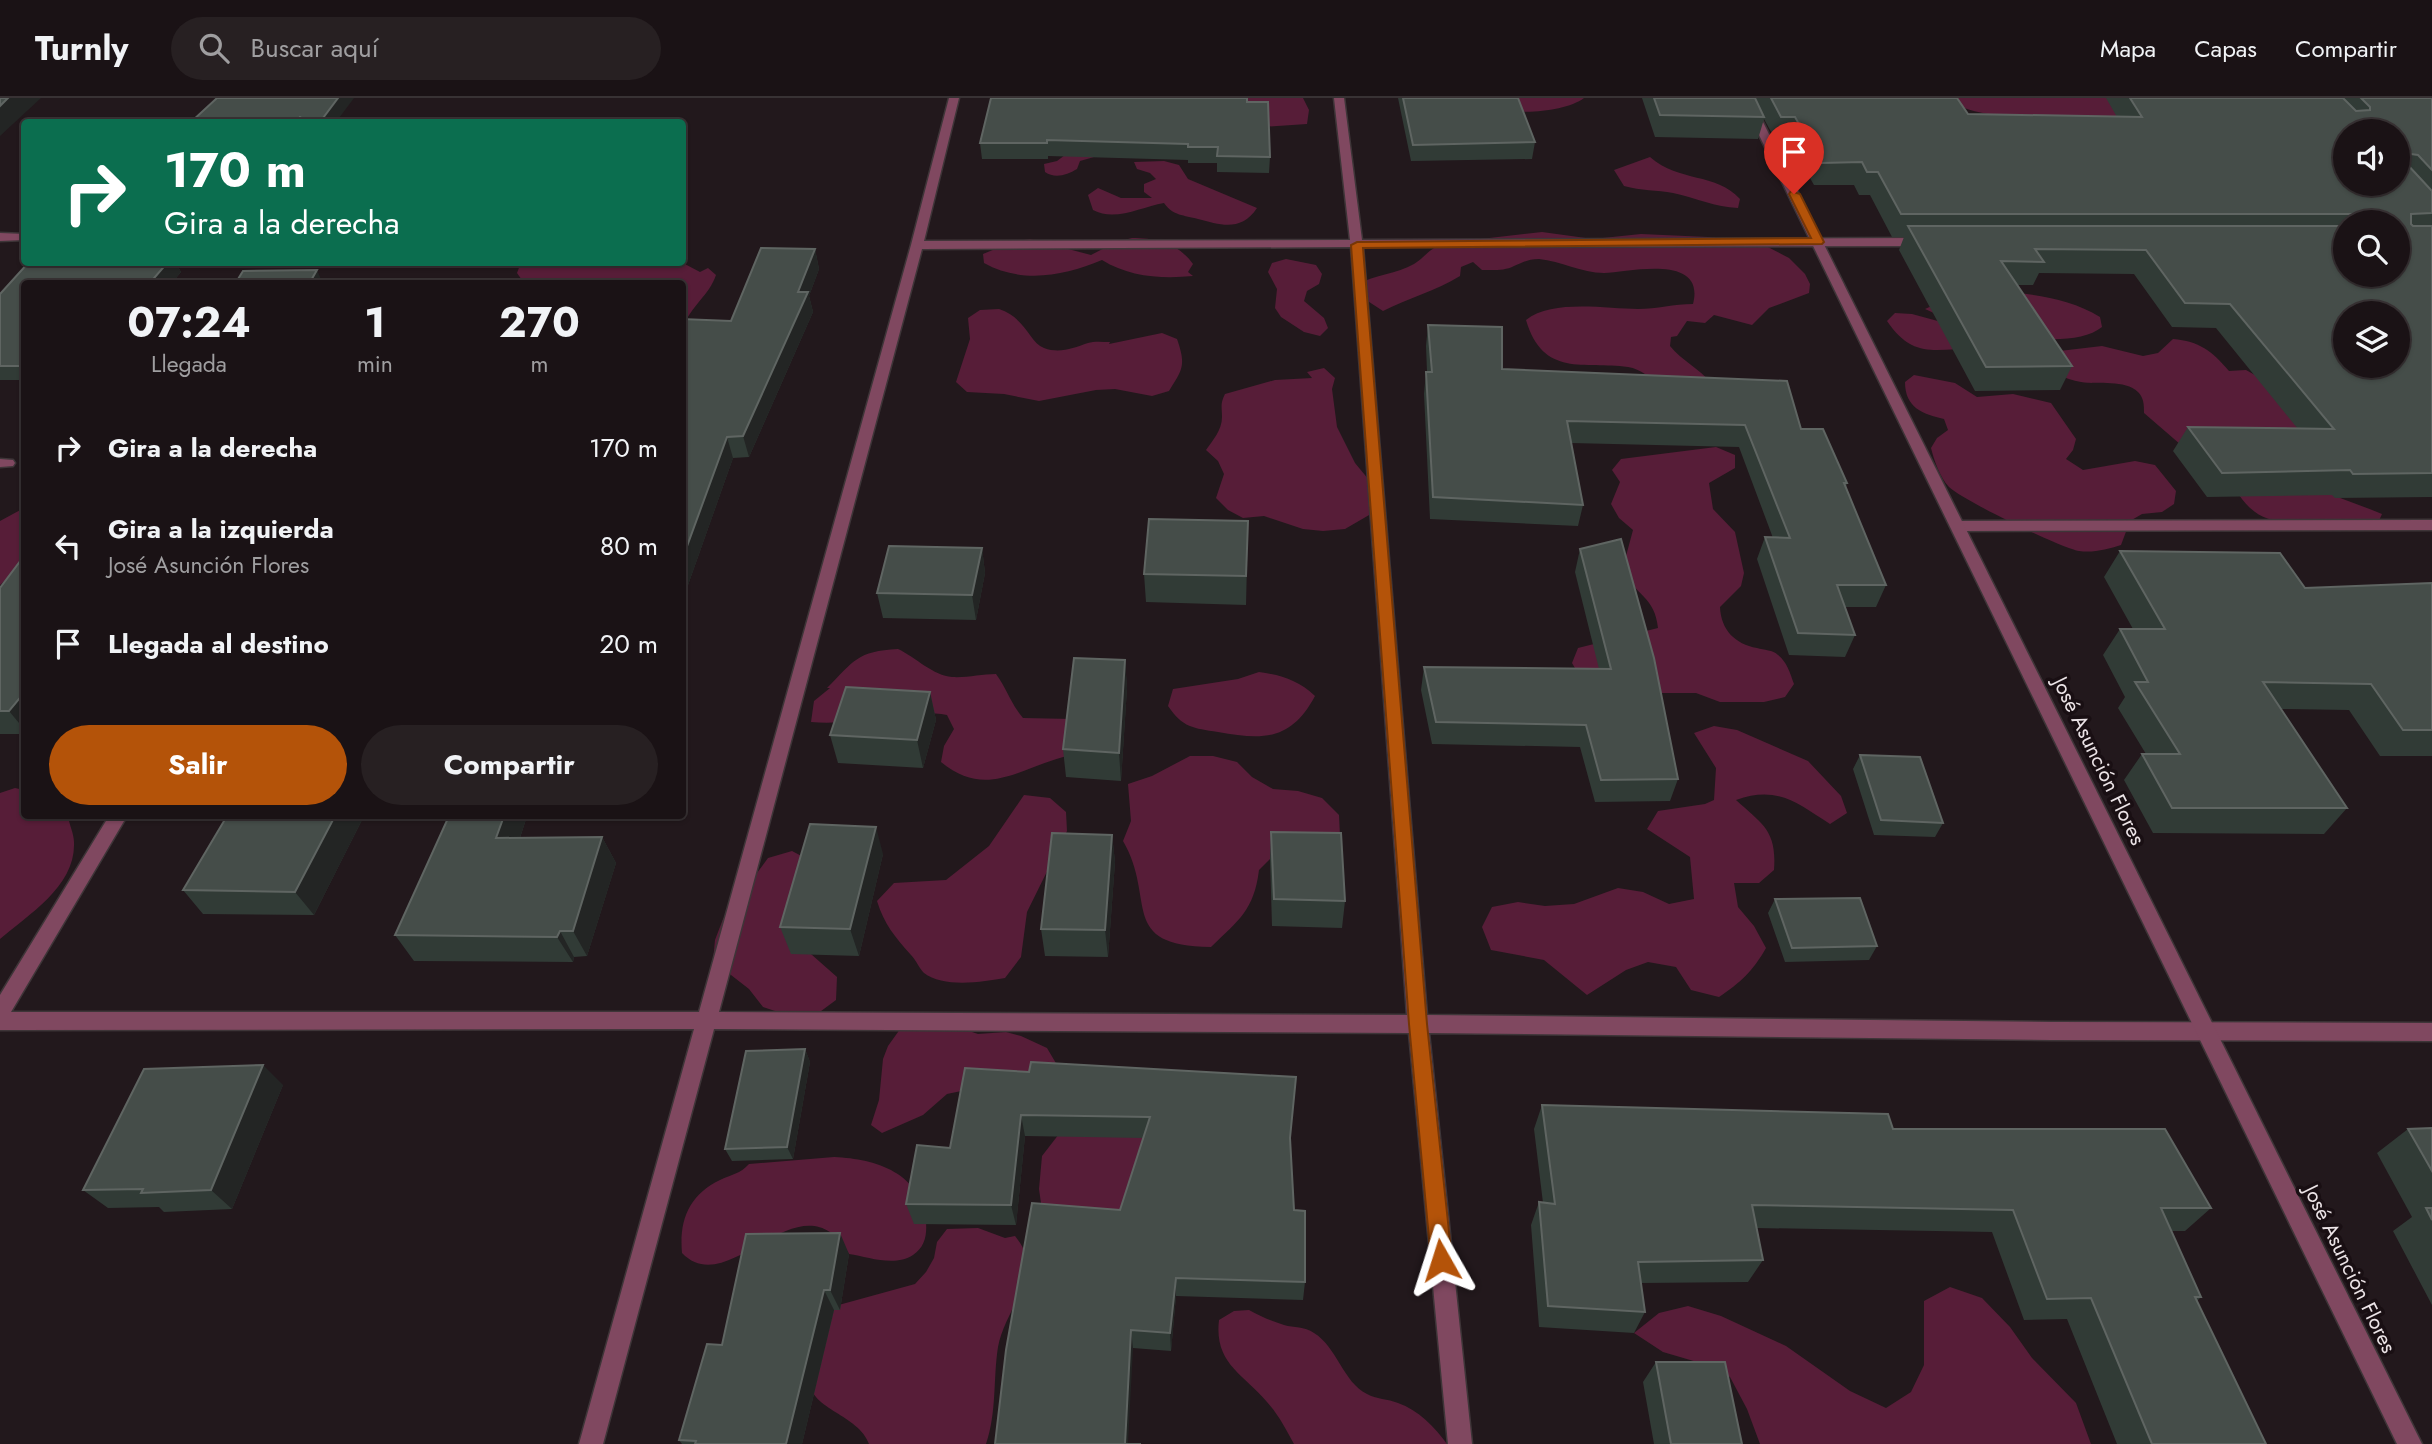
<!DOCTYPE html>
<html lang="es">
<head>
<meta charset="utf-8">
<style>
	body { margin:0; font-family:Jost,sans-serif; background:#272022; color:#f1f3f6; height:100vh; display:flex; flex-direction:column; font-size:26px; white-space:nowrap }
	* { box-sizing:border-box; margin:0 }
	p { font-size:23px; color:#9f9ea0 }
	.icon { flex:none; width:38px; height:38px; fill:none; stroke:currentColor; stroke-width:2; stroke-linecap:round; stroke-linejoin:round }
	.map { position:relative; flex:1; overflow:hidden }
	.drawer { position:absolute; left:21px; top:182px; width:665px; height:539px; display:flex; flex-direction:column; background:#1a1215; border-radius:7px; box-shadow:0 2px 5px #0004,0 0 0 2px #383234 }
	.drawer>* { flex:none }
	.banner { position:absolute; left:21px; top:21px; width:665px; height:147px; border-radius:7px; box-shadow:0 2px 5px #0004,0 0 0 2px #383234; background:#0b6e4f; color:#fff; overflow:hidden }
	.fabs { position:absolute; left:2333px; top:21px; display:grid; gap:14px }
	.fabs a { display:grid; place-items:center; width:77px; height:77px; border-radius:50%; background:#1a1215; box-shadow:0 2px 5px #0004,0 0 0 2px #383234; font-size:35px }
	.pin { position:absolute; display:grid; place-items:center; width:60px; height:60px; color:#fff; margin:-72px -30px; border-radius:50% 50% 50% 0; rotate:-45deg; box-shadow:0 0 7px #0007 }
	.pin .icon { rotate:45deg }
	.me { position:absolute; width:77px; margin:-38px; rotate:354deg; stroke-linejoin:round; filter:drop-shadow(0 0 5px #0008) }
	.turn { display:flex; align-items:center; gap:24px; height:147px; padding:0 28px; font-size:32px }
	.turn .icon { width:91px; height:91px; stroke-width:2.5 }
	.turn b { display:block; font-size:49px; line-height:60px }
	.eta { display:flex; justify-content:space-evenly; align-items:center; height:119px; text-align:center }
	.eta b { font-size:42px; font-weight:700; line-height:49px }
	.action { display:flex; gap:14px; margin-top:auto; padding:14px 28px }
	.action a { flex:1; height:80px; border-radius:42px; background:#b45309; color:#fff; font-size:28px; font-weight:700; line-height:80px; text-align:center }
	.action a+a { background:#272022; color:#f1f3f6 }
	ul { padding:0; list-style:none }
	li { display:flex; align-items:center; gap:21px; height:98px; padding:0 28px }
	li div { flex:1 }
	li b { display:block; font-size:26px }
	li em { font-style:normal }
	header { display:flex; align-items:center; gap:42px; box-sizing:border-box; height:98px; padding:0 35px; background:#1a1215; border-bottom:2px solid #383234 }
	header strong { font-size:33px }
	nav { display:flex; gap:38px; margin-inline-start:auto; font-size:24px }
	.search { width:490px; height:63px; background:#272022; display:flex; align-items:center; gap:18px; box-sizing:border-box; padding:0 24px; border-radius:38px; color:#9f9ea0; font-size:26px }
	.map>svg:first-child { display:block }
</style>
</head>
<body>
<header>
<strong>Turnly</strong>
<div class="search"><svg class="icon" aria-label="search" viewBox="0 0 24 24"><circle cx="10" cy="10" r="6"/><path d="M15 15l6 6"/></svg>Buscar aquí</div>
<nav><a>Mapa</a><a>Capas</a><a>Compartir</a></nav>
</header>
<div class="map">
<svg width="2432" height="1346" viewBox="0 0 2432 1346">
	<rect width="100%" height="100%" fill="#22181c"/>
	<path fill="#571d38" d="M1161,0H1303L1309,12L1307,26L1262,29Z
		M1484,0H1584C1567,13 1523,17 1503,11C1496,9 1489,3 1484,0Z
		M1945,0H2157L2167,24C2118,23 1979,29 1945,0Z
		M1065,57L1094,59L1080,63L1077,71C1067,77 1055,81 1045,74L1044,66L1057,63Z
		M1650,59C1680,85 1715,74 1740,101L1738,110C1715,109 1696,100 1673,95C1657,92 1641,93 1624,88L1614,72Z
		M1164,63L1179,67L1188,81L1257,110C1241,134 1221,127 1198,121C1184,117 1173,118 1164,105C1141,109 1115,124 1093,112L1088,97L1098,90L1121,100H1152L1144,94V86L1156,81L1150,75L1137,71L1134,64Z
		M1542,134L1593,141L1641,136L1708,139L1760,145L1789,160L1805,176L1810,186L1809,195L1769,210L1752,227L1714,217L1705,225L1687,223L1677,238L1671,239L1670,248C1682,263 1699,270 1711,285C1696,285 1676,289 1662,284C1650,281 1641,271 1628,269C1584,263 1543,280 1526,222C1552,201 1606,211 1638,211C1657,211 1674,206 1693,206C1706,155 1629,174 1604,175C1581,175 1561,163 1539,161C1528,161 1524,164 1514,168C1505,173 1492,172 1482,172L1473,164L1461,169L1460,178C1436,193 1408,200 1383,213L1363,200L1357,187C1375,176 1397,176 1414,166C1428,157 1427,151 1446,145Z
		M1132,140C1156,140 1178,145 1193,166L1188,174L1193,178C1162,181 1129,179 1102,162C1064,178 1022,186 984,165L983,156L1012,144L1030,141L1091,157L1116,144Z
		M1286,161L1316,167L1322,176L1319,186L1307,193L1304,203L1324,220L1328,230L1320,238L1304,234L1281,219L1275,210L1277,191L1268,174L1272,165Z
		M681,164L700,174L708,170L716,177C709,198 691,207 683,230L682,186L524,185L517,175L520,167L524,165Z
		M2009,194C2041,197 2073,202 2100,219L2102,229C2074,252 1999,237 1967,228C1953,224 1939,217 1925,211L1936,206Z
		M999,211C1026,220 1029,244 1044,250C1060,256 1073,250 1088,245C1094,243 1103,244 1110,244L1109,246L1162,235L1177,241C1186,267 1183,271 1169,293L1152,298L1115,291L1096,292L1039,303L1004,296L967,294L956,284L970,241L968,220L980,212Z
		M1895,215L1912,216L2051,254L2102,248L2143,258L2158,255L2173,241C2199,243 2212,253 2229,273L2246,272L2262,281L2304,289L2314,388C2336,400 2359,406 2382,416L2377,427C2360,426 2344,421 2327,421C2289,421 2265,434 2239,397L2144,315C2144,307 2144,300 2138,294C2125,281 2098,287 2081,284C2051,278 2019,255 1989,251C1946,246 1917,268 1887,223Z
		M1324,270L1335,280L1332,291L1337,329L1355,365L1374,388L1376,413L1345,431L1323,433L1303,431L1264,418L1243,420L1228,412L1216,400L1224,376L1218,363L1206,352C1213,342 1222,332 1222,319C1222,309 1220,306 1225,296L1275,282L1312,280L1307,274Z
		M1914,277L1955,285L1977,299L2013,296L2051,305L2076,341L2073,352L2066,361L2083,372L2135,363L2155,367L2176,393L2174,406L2162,414L2142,416L2130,423L2121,447C2108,451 2094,455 2079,453C2059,449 1964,403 1949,389C1940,380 1934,362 1931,350L1937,340L1948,332L1944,321C1923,316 1905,310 1905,284Z
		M1716,349L1735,357V370L1709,385L1713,411L1735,434L1744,475L1741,488L1720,509C1721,532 1735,546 1757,550C1764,552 1773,552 1778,557C1787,564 1790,575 1794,586L1785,599L1764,604H1720L1696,595H1649L1582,582L1572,565L1578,550L1658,530C1655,499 1636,497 1622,473L1633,432L1619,420L1611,406L1620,384L1612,372L1621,361Z
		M24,410V465L0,487V423Z
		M898,551C915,559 934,578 952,579C966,580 982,576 996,576C1007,591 1011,606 1023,620L1072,621V657C1022,667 988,703 941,664L944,648L954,631L947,617C902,609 857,629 811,624L814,603L830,590H827C854,563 857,553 898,551Z
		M1259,574C1281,577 1298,582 1315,598C1291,643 1263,642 1218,634C1193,630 1183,630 1168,608L1173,591L1238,581Z
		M1714,628L1737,632L1808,663L1841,698L1847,715L1830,726C1797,705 1777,687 1736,702C1762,726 1777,732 1774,772L1759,785H1734L1738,809L1754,828L1766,850C1753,873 1740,885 1719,899L1691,892L1676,869L1648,864L1626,872L1587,897L1544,862L1491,852L1482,829L1492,809L1518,804L1545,808L1574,806L1618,790L1643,794L1669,806L1694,801L1690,759L1647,731L1658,713L1705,706L1714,702L1716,670L1694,635Z
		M1190,658H1213L1237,664L1252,679L1273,691L1298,693L1322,700L1339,717L1340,738L1270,761L1259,772C1254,812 1239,822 1211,849C1117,848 1157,801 1123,743L1131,723L1128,686L1152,678Z
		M15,690L24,692V718H68C69,726 74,736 74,744C76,788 29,816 0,841V695Z
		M1024,697L1050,700L1066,714L1067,733L1027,814L1021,859L1005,880C983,884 943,890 924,875C919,870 916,862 911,857C895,839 884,826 877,803L894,785L946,782L989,748Z
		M792,753L811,763L803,849L837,879L836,902L813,919L787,917L763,909L749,891L713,863L715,842L723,821L768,760Z
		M903,927L966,932L978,936L1006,934L1021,938L1047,950L1060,972L947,996L923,1017L882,1035L871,1027L879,1002L883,961L888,948Z
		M1143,1031L1228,1106L1043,1119L1039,1091L1042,1058L1059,1036Z
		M834,1059C877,1061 921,1075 926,1124C927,1137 925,1149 913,1157C895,1169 868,1159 849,1156C801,1073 730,1205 682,1155C679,1122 689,1097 720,1082C732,1076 740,1076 749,1066Z
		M978,1130L1005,1140L1015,1138C1022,1147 1027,1155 1027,1167C1025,1197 1003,1221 998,1249C993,1281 997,1314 986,1346H869C859,1316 807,1311 810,1281C811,1263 828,1227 835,1208L915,1186L926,1174L934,1160L937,1144L947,1131Z
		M1950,1189L1982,1200L2010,1229L2032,1260L2076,1305L2091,1346H1760L1747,1311L1730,1279L1697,1264L1663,1254L1634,1235L1659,1215L1688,1208L1721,1218L1786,1248L1850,1293L1886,1310L1911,1294L1924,1267V1203Z
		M1249,1212C1260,1218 1271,1223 1284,1227C1294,1230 1304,1228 1314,1235C1337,1249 1343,1284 1367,1296C1376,1301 1388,1301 1398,1305C1418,1312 1435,1329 1447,1346H1294C1286,1331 1278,1316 1267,1304C1242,1275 1214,1265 1219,1222L1234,1213Z"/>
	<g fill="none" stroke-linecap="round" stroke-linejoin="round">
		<g stroke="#3e3538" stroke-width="3">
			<path id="minor" d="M949,0H959L924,143L1350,142L1334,0H1344L1362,142L1925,140L1931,144L1925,148L1363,149L1427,917L2052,924L2432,925V943L2052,942L1429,935L1472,1346H1448L1409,935L714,931L603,1346H579L694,931L0,932V897L109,718H127L11,914H699L911,147ZM1351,149L1407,917L719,914L922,151Z
				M0,135L24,136V142L0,143Z
				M0,361L13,362L15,365L13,368L0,369Z
				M2432,422V432L1957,433L1950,428L1957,423Z"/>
		</g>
		<g stroke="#3e3538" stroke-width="3">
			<path id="tertiary" d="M1741,0H1751L2422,1346H2397Z"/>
		</g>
		<use href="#minor" fill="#804860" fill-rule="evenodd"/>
		<use href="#tertiary" fill="#804860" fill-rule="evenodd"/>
	</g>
	<path fill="#313b36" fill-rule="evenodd" d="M1398,0H1518L1535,44L1532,61L1411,63Z
		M1642,0H1957L1968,16L2117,19L2106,0H2432V399L2335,400L2332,397L2207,399L2173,353L2188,329L2298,331L2216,230L2172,229L2134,176L2039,175L2033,187H2017L2072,268L2060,292L1975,293L1899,152L1904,139H1892L1870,97H1859L1854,87H1814L1788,42L1775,41L1764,21L1758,41L1655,39ZM2345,124H2398L2345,177Z
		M1247,4L1270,59L1269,75L1217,74V65H1188V62L1048,58V61H982L980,45Z
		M815,151L819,171L809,198L813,214L749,359L733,360L682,504L731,223Z
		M29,164H175L181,174L171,186H24V282H0V196Z
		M1428,227L1502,271L1801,331L1847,385L1846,389L1886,487L1876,509H1845L1855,537L1845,559L1789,557L1757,461L1765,439L1773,440L1739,349L1571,345L1583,407L1578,428L1430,421L1424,296L1426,274H1427L1426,248Z
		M1248,423L1246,507L1146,504L1144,476Z
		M982,450L985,475L976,522L883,520L877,495Z
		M1580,451L1678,681L1670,703L1595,704L1580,649L1432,646L1421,592L1424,569L1599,571L1575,474Z
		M2120,453L2305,490L2432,485V658H2380L2349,612L2281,611L2347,710L2324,736L2153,735L2124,682L2142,656H2146L2118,610L2125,599L2103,557L2120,531H2133L2104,479Z
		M24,458V636H0V490Z
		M1125,562L1127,590L1121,683L1066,679L1063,651Z
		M930,594L936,622L923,670L838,665L830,637Z
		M1860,657L1943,725L1935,739L1874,737L1853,671Z
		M227,718H364L314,817L203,816L183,792Z
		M425,718H527L520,740L602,739L616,765L587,858L574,859L573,864L414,863L395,837L448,719Z
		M1271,734L1345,803L1342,830L1272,828L1270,761Z
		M1112,737L1115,764L1108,859L1045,858L1041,831Z
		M883,756L859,858L791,856L780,829Z
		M1775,801L1877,848L1869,862L1785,864L1768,815Z
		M805,951L810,964L793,1061L732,1063L725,1051Z
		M965,970L1290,1041L1294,1112L1305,1184L1303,1202L1176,1198L1171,1253L1133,1250L995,1346L1120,1112L1143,1040L1025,1038L1016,1127L914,1126L906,1106L950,1050Z
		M283,987L232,1111L164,1114L159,1109L108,1110L83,1092Z
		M1542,1007L1893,1031L2211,1110L2185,1133H2171L2201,1199L2197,1203L2266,1346H2117L2067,1221L2024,1222L1992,1134L1757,1130L1763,1162L1748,1184L1641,1185L1645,1214L1634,1235L1539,1229L1531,1127L1539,1104L1543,1105L1534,1031Z
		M2432,1030V1207L2393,1133L2412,1119L2377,1055L2408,1031Z
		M849,1156L840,1212H834L802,1346H682L679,1342L722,1247Z
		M1656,1264L1742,1346H1654L1643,1284Z"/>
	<path fill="#232524" d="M8,0H41L0,38V8Z
		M338,0H354L336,24H320Z
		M300,19L303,24H295Z
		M815,151L819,171L809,198L813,214L749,359L743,338Z
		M168,164H175L181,174L171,186H149Z
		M317,172L323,186H309Z
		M727,339L733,360L682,504V462Z
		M982,450L985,475L976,522L972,497Z
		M1125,562L1127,590L1121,683L1119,655Z
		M930,594L936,622L923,670L917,642Z
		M24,595V631L9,613Z
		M335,718H364L314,817L295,794Z
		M504,718H527L511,767L496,740Z
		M876,729L883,756L859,858L850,831Z
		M1112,737L1115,764L1108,859L1105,832Z
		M602,739L616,765L587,858L573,833Z
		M560,833L574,859L573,864L557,839Z
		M805,951L810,964L793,1061L787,1049Z
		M263,967L283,987L232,1111L211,1092Z
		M1021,1017L1025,1038L1016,1127L1011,1107Z
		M840,1135L849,1156L840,1212L830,1192Z
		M1176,1180V1198L1171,1253L1170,1235Z
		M824,1192L834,1212L802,1346H786Z
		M1131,1232L1133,1250L1128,1346H1125Z"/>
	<path fill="#454d49" stroke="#5f6562" stroke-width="2" fill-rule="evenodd" d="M0,0H8L0,8Z
		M217,0H338L320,24H308L300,19L295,24H191Z
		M991,0H1247V4H1268L1270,59L1217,58L1218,49H1188V46L1047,42V45H980Z
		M1403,0H1518L1535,44L1413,47Z
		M1654,0H1755L1764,19L1660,17Z
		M1771,0H1957L1968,16L2142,19L2130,0H2343L2356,13L2370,12V9L2361,0H2432V72L2418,57L2411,56L2406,61V65L2432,93V115L2411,116V126L2413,128H2432V375L2353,376L2350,372L2222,375L2188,329L2334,331L2230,206L2185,205L2146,152L2035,151L2044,164L2001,163L2072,268L1986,269L1908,128H2345V177H2398V124H2362L2361,116H1901L1878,74H1867L1862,64L1821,65L1795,19H1781ZM2345,33H2398V86H2345ZM2345,215H2398V268H2345Z
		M761,150L815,151L798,194H808L743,338L727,339L682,462V221L731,223Z
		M29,164H168L149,186H24V268H0V196Z
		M317,172L309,186H235L243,173Z
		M1428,227L1502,229V271L1787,283L1801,331H1823L1847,385H1844L1886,487H1837L1855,537L1798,535L1765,439L1790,440L1745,327L1567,323L1583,407L1433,399L1426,274H1432Z
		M1149,421L1248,423L1246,478L1144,476Z
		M1621,441L1654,560L1678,681L1601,682L1586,627L1436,624L1424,569L1611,571L1580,451Z
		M889,448L982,450L972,497L877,495Z
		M2120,453L2280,455L2305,490L2432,485V632H2403L2371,586L2263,584L2347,710H2172L2142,656H2180L2135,584H2148L2120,531H2165Z
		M24,458V595L9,613H0V490Z
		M1074,560L1125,562L1119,655L1063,651Z
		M846,589L930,594L917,642L830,637Z
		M1860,657L1920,659L1943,725L1881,722Z
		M227,718H335L295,794L183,792Z
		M449,718H504L496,740L602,739L573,833H560L557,839L395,837Z
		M810,726L876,729L850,831L780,829Z
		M1271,734L1341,735L1345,803L1274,801Z
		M1052,735L1112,737L1105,832L1041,831Z
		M1860,800L1877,848L1792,850L1775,801Z
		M805,951L787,1049L725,1051L746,953Z
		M1031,964L1296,979L1290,1040L1294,1112L1305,1113V1184L1176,1180L1170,1235L1131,1232L1125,1346H1141H995L1006,1252L1032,1105L1120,1112L1150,1019L1021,1017L1011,1107L906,1106L917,1047L950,1050L965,970L1029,974Z
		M263,967L211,1092L141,1095L143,1091L83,1092L144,971Z
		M1542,1007L1888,1016L1893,1031H2165L2211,1110H2161L2201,1199H2195L2266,1346H2152L2091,1200L2047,1201L2013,1112L1752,1107L1763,1162L1638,1164L1645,1214L1548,1208L1539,1104L1555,1106Z
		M2432,1030V1073L2408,1031Z
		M2426,1110H2432V1122Z
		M840,1135L830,1192H824L786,1346H695L696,1343L679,1342L707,1246L722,1247L746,1136Z
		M1656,1264H1725L1742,1346H1671Z"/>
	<path fill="#b45309" stroke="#753606" stroke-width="2" d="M1791,93L1800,96L1824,144L1822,146L1363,150L1427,926L1452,1162L1449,1169L1441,1172L1434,1169L1431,1162L1409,926L1351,147L1357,144L1811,140L1789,96Z"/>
	<g text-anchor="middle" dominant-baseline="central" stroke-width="7" stroke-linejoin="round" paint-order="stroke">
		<g font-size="21" fill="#ece4e7" stroke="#190f13">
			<text transform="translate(2099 663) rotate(64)">José Asunción Flores</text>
			<text transform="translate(2350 1171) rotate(64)">José Asunción Flores</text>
		</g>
	</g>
</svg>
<div class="fabs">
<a><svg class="icon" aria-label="sound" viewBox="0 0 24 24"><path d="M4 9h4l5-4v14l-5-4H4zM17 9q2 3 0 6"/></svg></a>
<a><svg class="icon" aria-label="search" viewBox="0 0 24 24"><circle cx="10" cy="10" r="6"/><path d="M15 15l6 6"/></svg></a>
<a><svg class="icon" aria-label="layers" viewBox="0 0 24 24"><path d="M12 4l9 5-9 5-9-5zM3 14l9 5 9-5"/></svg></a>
</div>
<div class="pin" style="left:1794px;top:96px;background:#d93025"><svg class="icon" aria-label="arrive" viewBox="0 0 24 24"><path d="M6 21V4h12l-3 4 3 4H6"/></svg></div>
<svg class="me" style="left:1441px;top:1162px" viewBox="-20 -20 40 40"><path d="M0-17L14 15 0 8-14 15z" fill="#b45309" stroke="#fff" stroke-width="4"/></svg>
<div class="banner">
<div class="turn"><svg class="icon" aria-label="right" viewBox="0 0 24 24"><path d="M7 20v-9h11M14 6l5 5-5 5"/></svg><div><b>170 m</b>Gira a la derecha</div></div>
</div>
<section class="drawer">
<div class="eta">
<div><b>07:24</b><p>Llegada</p></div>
<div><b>1</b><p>min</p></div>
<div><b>270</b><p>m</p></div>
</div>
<ul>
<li><svg class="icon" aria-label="right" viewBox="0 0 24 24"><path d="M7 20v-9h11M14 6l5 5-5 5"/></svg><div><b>Gira a la derecha</b></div><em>170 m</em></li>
<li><svg class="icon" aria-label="left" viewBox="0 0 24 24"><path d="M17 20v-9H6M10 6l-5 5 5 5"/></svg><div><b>Gira a la izquierda</b><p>José Asunción Flores</p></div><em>80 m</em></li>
<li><svg class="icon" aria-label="arrive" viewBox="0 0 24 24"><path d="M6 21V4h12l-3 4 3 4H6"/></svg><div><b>Llegada al destino</b></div><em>20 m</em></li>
</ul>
<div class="action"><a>Salir</a><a>Compartir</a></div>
</section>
</div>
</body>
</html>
